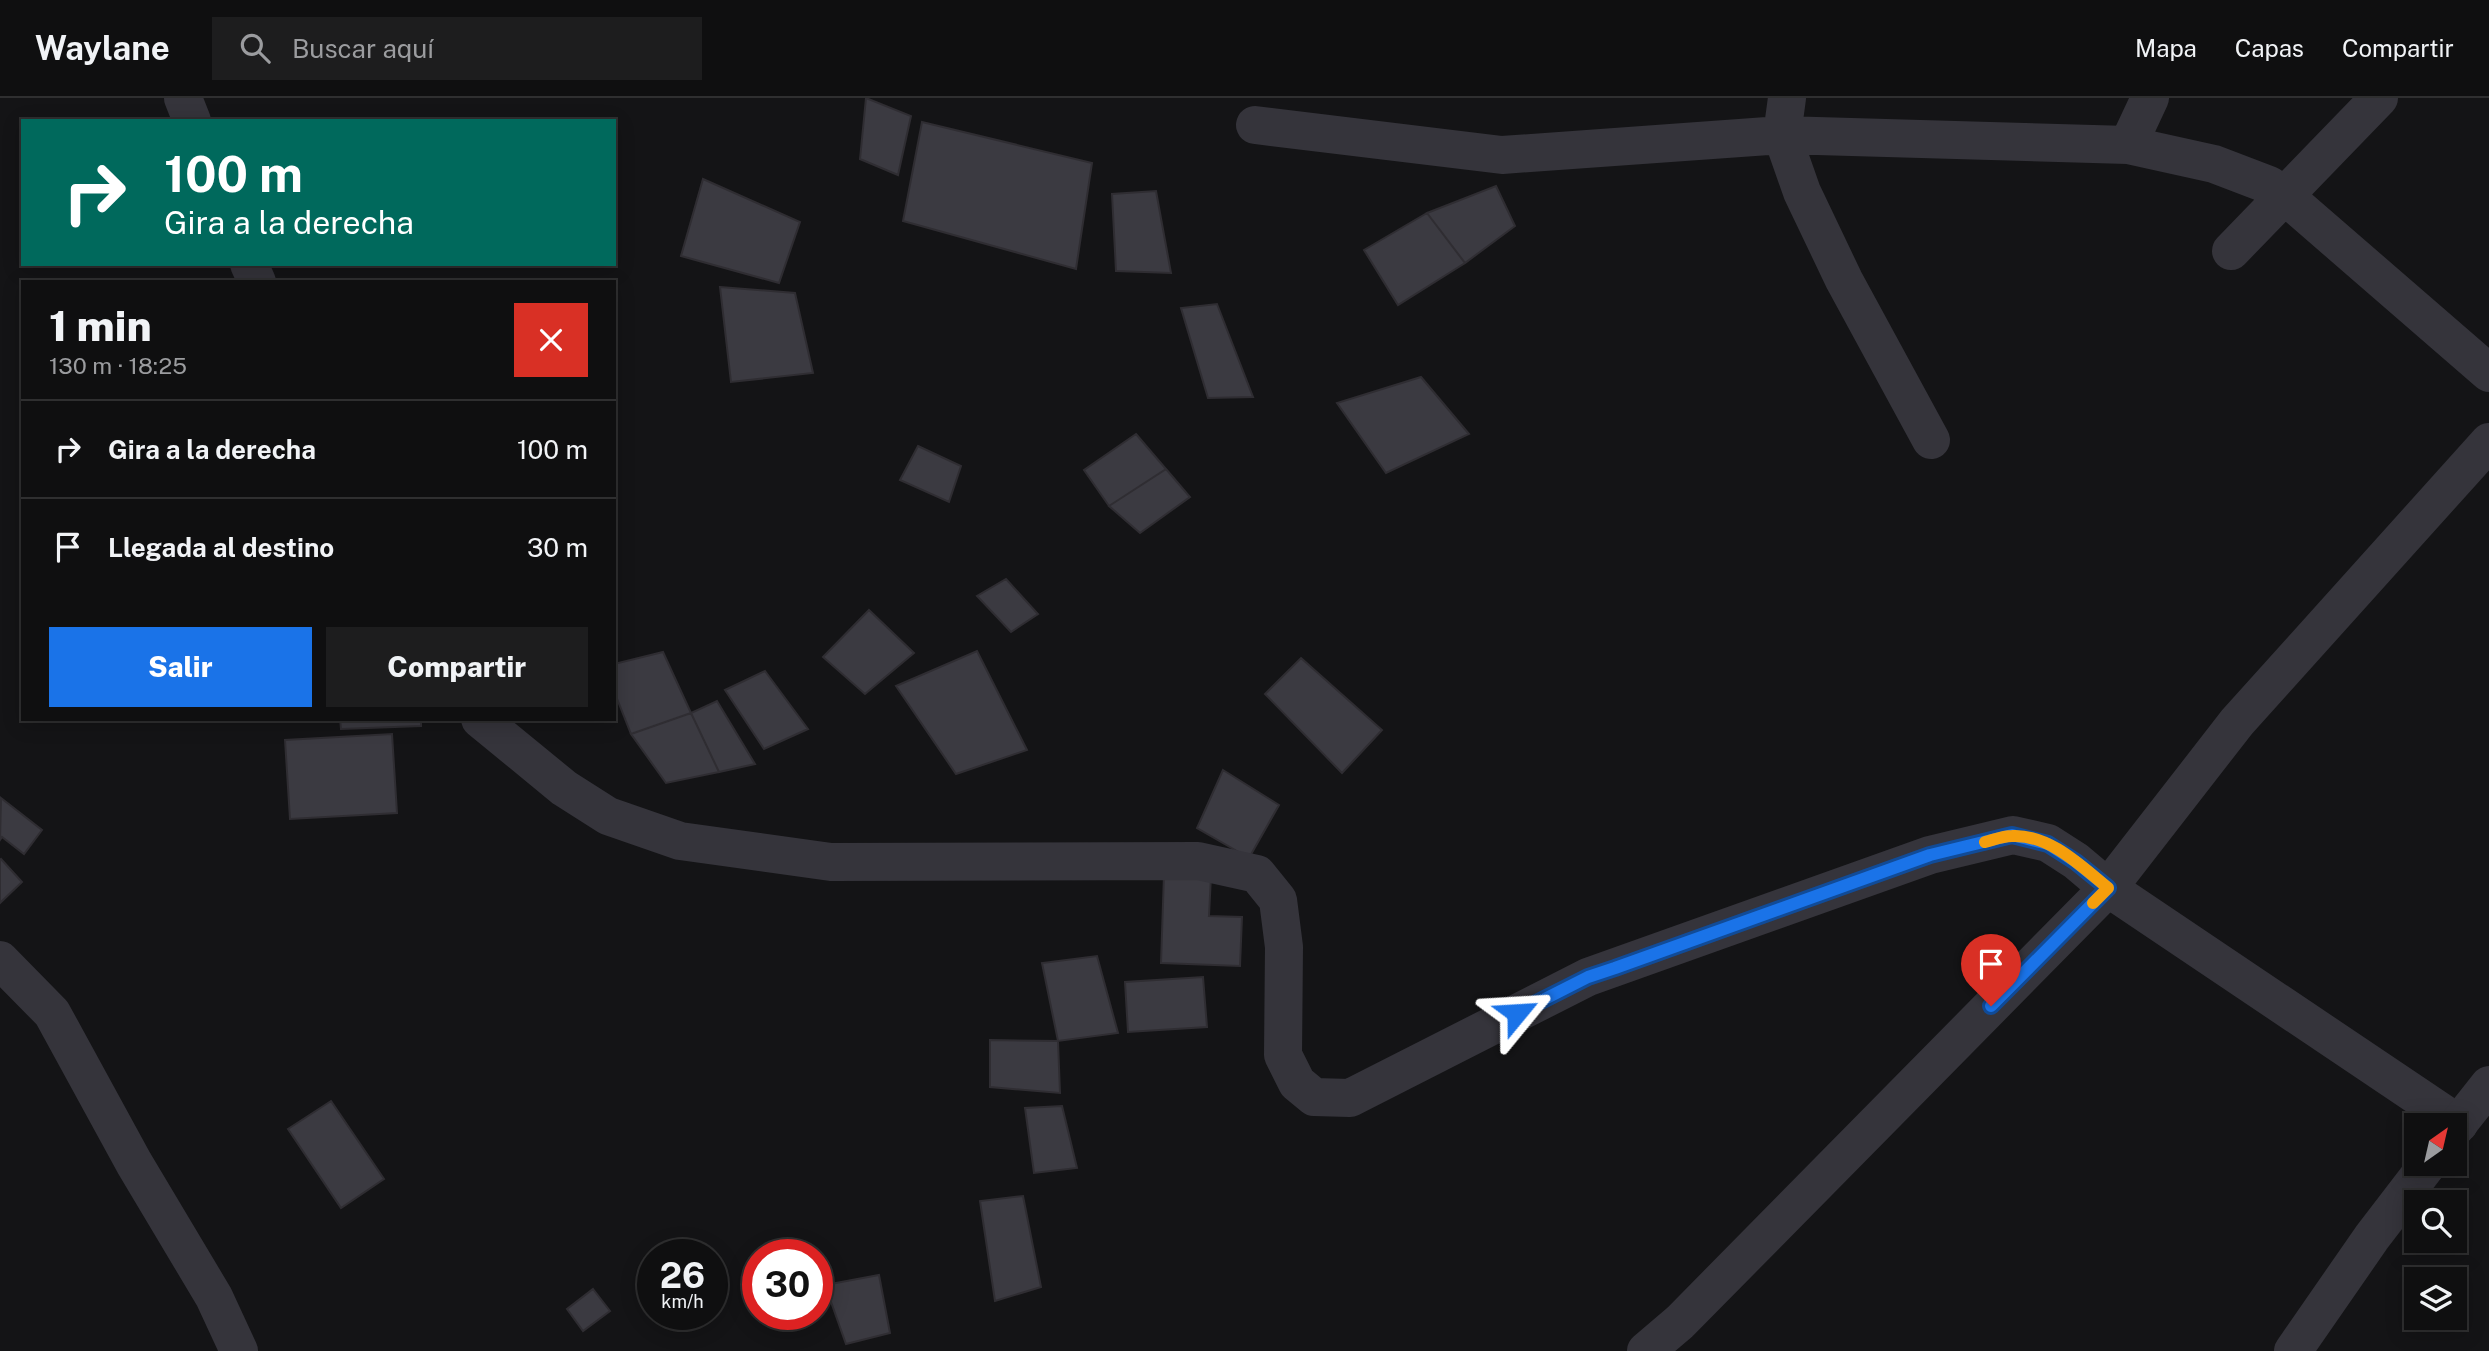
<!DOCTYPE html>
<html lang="es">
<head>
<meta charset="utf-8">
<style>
	body { margin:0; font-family:"Public Sans",sans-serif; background:#1d1d1e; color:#f1f3f6; height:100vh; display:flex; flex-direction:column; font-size:26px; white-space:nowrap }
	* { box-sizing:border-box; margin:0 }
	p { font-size:23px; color:#9b9c9f }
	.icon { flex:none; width:38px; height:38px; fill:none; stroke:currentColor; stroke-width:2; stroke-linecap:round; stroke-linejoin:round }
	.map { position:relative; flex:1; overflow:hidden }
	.sheet { position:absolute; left:21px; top:182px; width:595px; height:441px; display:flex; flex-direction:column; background:#0f0f10; border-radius:0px; box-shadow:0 4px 18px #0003,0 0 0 2px #2f2f30 }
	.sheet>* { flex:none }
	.guide { position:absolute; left:21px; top:21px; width:595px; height:147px; border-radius:0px; box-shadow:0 4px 18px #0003,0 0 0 2px #2f2f30; background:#00695c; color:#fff; overflow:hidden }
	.needle { width:46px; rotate:34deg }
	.buttons { position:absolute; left:2404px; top:1015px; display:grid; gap:14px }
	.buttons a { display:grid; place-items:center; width:63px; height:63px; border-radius:0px; background:#0f0f10; box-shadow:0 4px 18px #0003,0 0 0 2px #2f2f30; font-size:35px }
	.speed { position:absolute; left:637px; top:1141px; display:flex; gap:14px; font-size:35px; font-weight:700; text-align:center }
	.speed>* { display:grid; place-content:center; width:91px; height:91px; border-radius:50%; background:#0f0f10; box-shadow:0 4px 18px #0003,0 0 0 2px #2f2f30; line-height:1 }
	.speed small { font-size:18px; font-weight:400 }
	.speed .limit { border:10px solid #d22; background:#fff; color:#111 }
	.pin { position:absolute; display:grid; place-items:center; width:60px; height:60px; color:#fff; margin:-72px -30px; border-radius:50% 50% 50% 0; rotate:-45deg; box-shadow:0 0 7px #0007 }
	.pin .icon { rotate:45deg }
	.me { position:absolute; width:77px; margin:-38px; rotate:63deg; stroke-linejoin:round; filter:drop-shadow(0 0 5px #0008) }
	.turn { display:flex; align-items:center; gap:24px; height:147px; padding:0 28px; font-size:32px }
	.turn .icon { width:91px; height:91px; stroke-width:2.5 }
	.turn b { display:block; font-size:49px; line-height:60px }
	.round { display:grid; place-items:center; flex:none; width:74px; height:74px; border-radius:0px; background:#1d1d1e }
	.overview { display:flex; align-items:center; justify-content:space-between; height:119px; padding:0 28px }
	h1 { font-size:42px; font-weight:800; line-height:52px }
	.button { display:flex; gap:14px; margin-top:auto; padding:14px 28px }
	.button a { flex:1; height:80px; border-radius:0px; background:#1a73e8; color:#fff; font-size:28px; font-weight:800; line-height:80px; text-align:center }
	.button a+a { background:#1d1d1e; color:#f1f3f6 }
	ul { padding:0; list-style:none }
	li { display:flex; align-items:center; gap:21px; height:98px; padding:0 28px; border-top:2px solid #2f2f30 }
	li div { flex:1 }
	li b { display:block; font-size:26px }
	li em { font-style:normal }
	header { display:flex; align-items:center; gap:42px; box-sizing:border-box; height:98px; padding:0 35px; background:#0f0f10; border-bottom:2px solid #2f2f30 }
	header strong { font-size:33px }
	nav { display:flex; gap:38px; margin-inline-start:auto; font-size:24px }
	.search { width:490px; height:63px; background:#1d1d1e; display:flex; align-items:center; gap:18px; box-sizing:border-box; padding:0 24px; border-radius:0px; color:#9b9c9f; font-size:26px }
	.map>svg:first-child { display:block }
</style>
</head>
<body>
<header>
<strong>Waylane</strong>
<div class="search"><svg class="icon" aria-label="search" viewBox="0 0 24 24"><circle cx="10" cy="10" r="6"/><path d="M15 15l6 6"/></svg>Buscar aquí</div>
<nav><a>Mapa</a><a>Capas</a><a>Compartir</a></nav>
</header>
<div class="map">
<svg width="2489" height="1253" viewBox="0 0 2489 1253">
	<rect width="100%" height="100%" fill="#141416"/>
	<path fill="#3b3a41" stroke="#2f2d32" stroke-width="2" d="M866,0L911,18L898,77L860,61Z
		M922,24L1092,65L1076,171L903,123Z
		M703,81L800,124L779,185L681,158Z
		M1496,88L1515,128L1465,165L1427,115Z
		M1156,93L1171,175L1116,173L1112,96Z
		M1427,115L1465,165L1398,207L1364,152Z
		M720,189L795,195L813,275L731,284Z
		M1217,206L1253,299L1208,300L1181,210Z
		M1421,279L1469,336L1386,375L1337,305Z
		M1136,336L1166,371L1109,408L1084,372Z
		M918,348L961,368L949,404L900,382Z
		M1166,371L1190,399L1140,435L1109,408Z
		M1006,481L1038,516L1011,534L977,498Z
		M869,512L914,555L865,596L823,559Z
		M977,553L1027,652L956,676L896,588Z
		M663,554L691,615L631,636L614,593V566Z
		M1301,560L1382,632L1342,675L1265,596Z
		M765,573L808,631L764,651L725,592Z
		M717,603L755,666L719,674L691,615Z
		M691,615L719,674L666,685L631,636Z
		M340,621H421V628L341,631Z
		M392,636L397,715L290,721L285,642Z
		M1223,672L1279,707L1249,760L1197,730Z
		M1,700L42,732L24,756L2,739L0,742Z
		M1,761L22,784L0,805V762Z
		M1164,776L1211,778L1209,818L1242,819L1240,868L1161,865Z
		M1097,858L1118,935L1058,943L1042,865Z
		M1203,879L1207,929L1128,934L1125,884Z
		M990,942L1058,943L1060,995L990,989Z
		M331,1003L384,1081L341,1110L288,1031Z
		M1062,1008L1077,1070L1034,1075L1025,1010Z
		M1023,1098L1041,1189L995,1203L980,1103Z
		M879,1177L890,1235L846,1246L825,1187Z
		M593,1191L610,1213L583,1233L567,1211Z"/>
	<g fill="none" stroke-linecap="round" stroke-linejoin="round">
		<path stroke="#35343b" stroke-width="38" d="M183,0L192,23
			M1787,0L1782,37L1802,94L1844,182L1931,342
			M1255,27L1502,57L1782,37L2128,47L2214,66L2269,87L2285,98L2489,275
			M2128,47L2150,0
			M2231,153L2379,0
			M249,166L257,184
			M480,621L564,690L608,718L680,743L831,764L1198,763L1257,776L1278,802L1284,849L1283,957L1297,985L1314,999L1350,1000L1588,879L1930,757L2013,737L2048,745L2076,763L2108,790L2459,1026
			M1646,1253L1680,1224L2108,790L2237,624L2489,344"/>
		<path stroke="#35343b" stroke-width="38" d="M0,862L52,915L134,1065L214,1199L239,1253
			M2455,1030L2489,987
			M2293,1253L2372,1139L2428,1066"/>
	</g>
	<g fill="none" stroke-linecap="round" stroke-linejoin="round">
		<g stroke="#114b97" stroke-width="18">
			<path id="route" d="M1517,915L1588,879L1615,870L1930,757L2012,737L2048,746L2076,764L2108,790L1991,908"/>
		</g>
		<use href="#route" stroke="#1a73e8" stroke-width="12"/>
		<path stroke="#f59e0b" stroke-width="12" d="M1985,744C1993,742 2003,738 2012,738C2049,736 2081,768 2108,790L2093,805"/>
	</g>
</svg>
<div class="buttons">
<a><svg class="needle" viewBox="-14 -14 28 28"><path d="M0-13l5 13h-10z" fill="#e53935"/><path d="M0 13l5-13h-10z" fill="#9b9c9f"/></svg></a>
<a><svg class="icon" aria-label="search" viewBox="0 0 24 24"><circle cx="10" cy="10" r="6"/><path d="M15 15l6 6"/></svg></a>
<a><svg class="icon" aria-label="layers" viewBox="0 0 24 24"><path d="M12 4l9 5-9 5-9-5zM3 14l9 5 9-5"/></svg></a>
</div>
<div class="speed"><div>26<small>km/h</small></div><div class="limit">30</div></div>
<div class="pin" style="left:1991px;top:908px;background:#d93025"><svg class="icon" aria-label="arrive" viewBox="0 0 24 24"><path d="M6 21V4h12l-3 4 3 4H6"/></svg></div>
<svg class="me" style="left:1517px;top:915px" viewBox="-20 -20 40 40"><path d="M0-17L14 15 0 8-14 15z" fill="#1a73e8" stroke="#fff" stroke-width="4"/></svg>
<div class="guide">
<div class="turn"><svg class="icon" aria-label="right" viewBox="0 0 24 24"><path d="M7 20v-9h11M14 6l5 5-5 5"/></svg><div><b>100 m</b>Gira a la derecha</div></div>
</div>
<section class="sheet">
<div class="overview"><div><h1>1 min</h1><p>130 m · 18:25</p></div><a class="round" style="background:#d93025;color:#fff"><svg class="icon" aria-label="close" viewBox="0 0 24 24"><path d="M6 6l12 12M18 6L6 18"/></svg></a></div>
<ul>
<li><svg class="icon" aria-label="right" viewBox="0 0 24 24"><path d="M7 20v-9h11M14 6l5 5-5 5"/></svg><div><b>Gira a la derecha</b></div><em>100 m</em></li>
<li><svg class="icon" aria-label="arrive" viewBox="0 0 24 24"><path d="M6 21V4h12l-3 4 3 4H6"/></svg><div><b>Llegada al destino</b></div><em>30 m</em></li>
</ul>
<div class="button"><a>Salir</a><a>Compartir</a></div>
</section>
</div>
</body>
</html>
